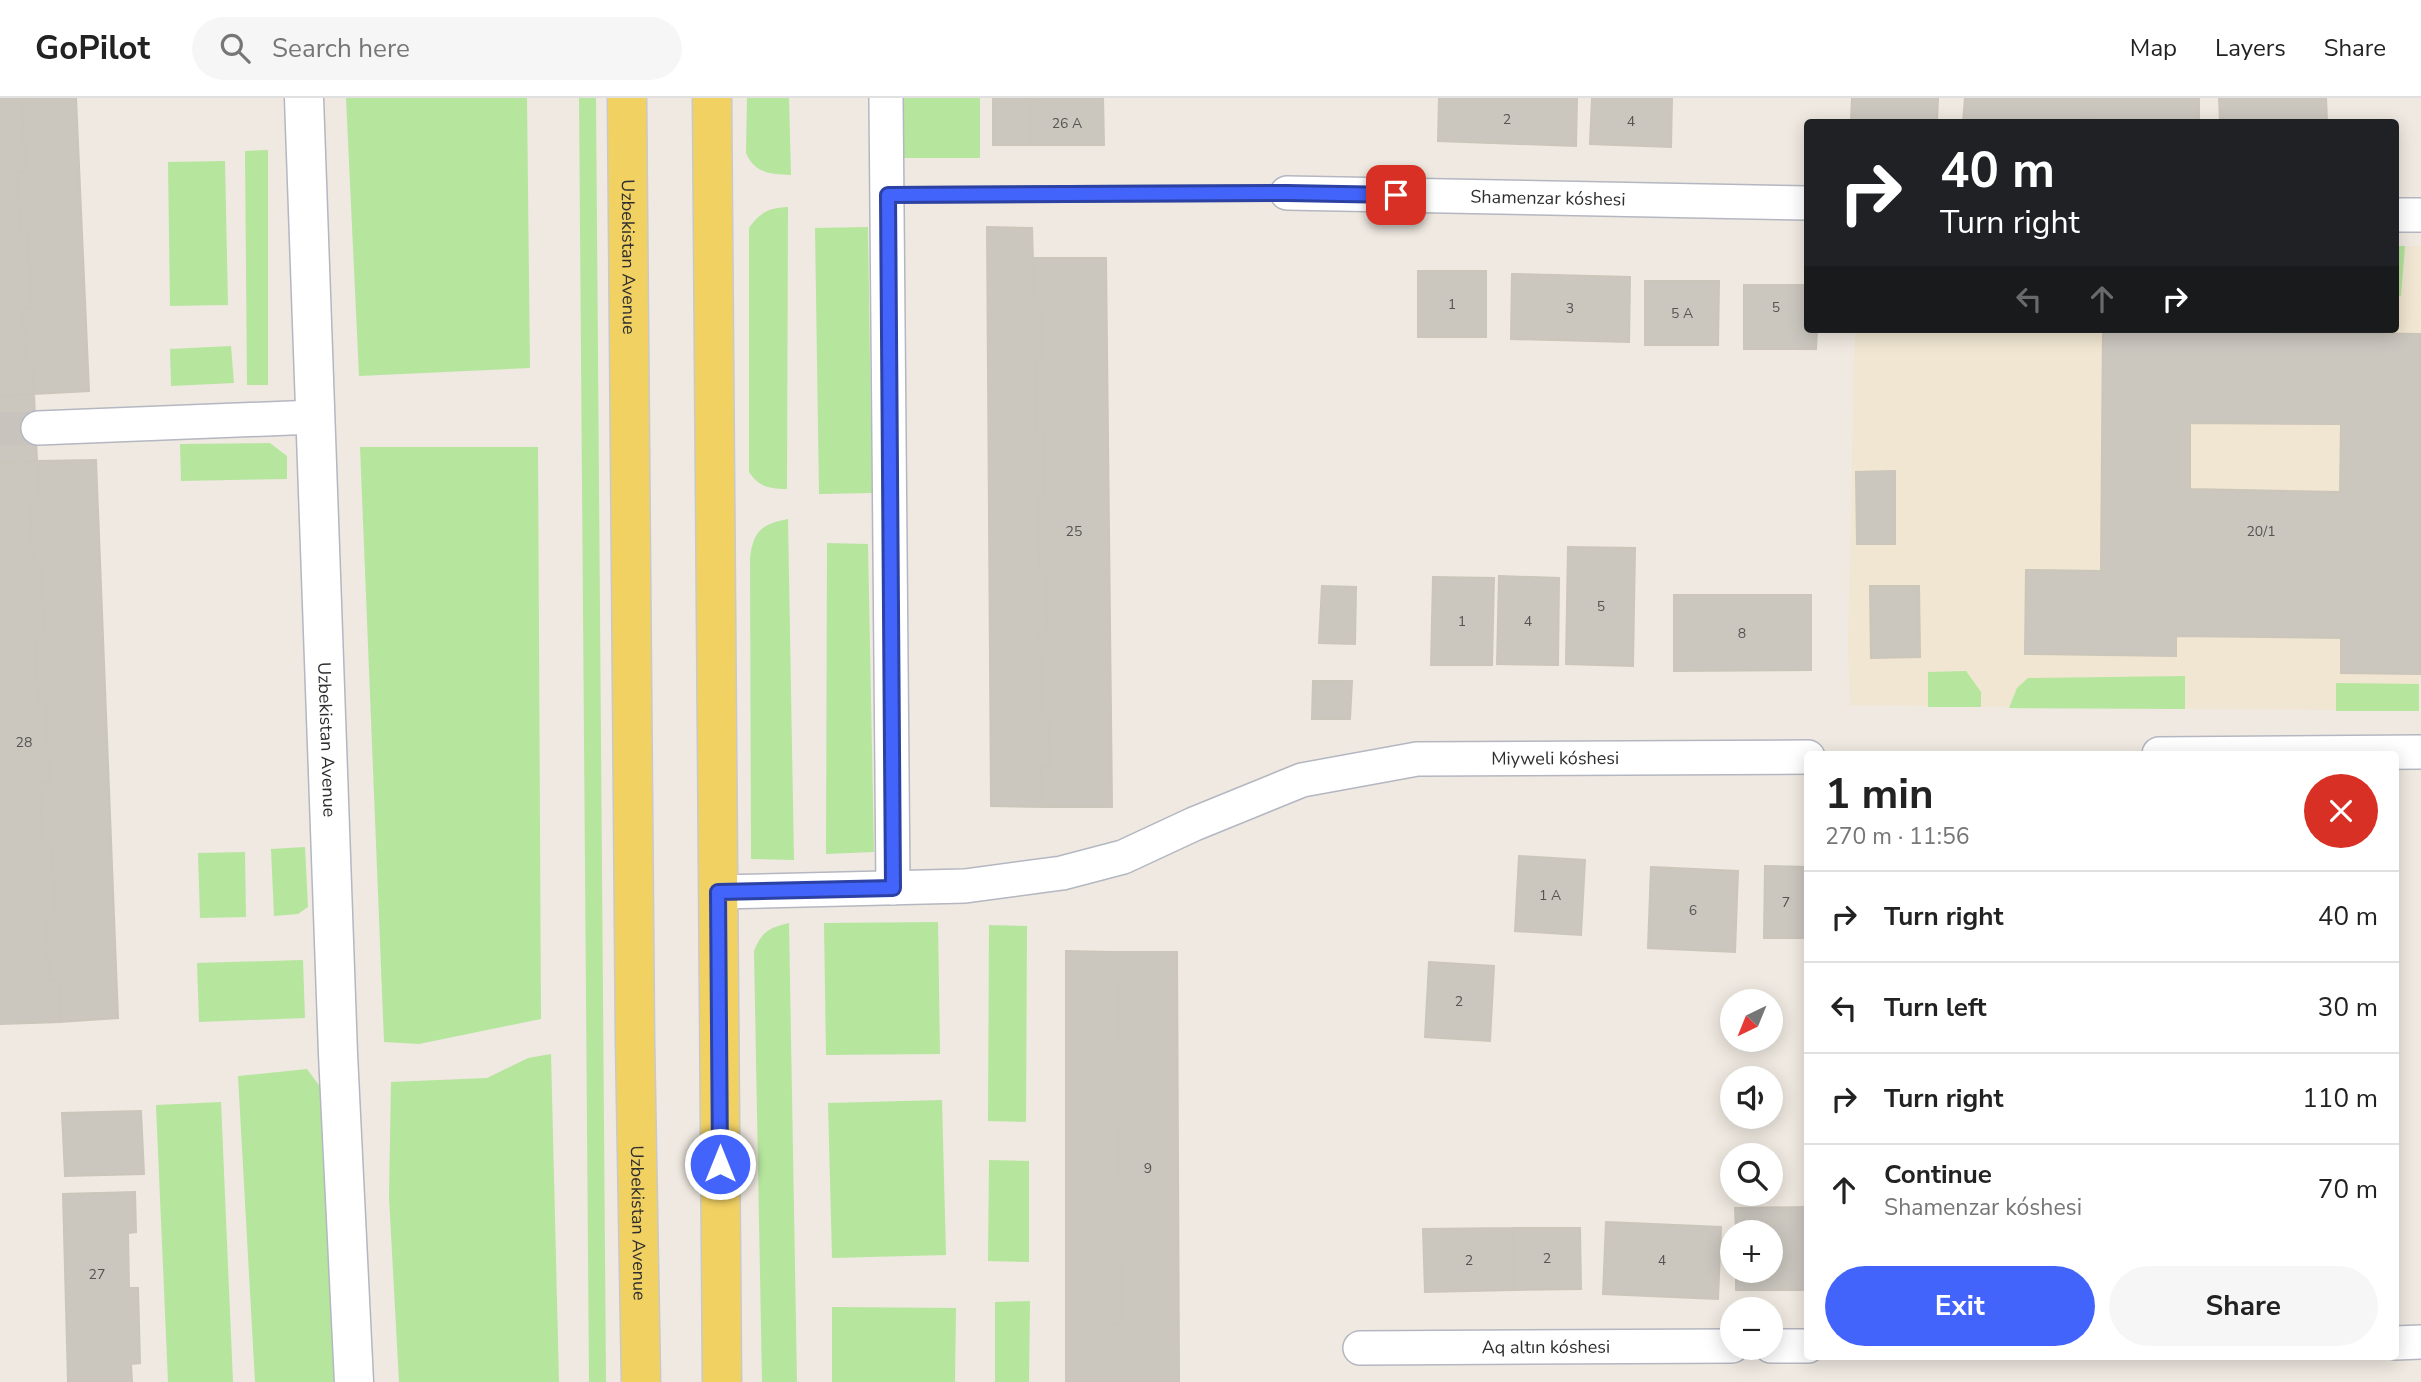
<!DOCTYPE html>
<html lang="en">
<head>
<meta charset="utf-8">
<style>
	body { margin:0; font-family:"Nunito Sans",sans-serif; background:#f6f6f6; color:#222; height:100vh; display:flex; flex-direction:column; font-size:26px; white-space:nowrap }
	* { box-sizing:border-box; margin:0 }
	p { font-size:23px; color:#767676 }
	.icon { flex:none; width:38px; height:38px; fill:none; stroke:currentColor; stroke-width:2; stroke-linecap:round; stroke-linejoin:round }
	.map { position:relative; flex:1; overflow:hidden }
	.drawer { position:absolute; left:1804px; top:653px; width:595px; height:609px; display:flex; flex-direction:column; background:#fff; border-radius:7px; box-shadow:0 4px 18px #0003 }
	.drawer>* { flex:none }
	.top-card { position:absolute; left:1804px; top:21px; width:595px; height:214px; border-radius:7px; box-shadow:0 4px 18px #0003; background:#202124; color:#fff; overflow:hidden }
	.needle { width:46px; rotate:223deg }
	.tools { position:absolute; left:1720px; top:891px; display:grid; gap:14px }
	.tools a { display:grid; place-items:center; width:63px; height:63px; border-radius:50%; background:#fff; box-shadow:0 4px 18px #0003; font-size:35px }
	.pin { position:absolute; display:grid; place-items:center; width:60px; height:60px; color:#fff; margin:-30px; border-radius:14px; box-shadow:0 4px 10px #0006 }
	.me { position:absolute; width:77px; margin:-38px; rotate:0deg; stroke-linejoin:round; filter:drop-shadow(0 0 5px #0008) }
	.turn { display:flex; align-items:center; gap:24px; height:147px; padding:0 21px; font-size:32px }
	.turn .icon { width:91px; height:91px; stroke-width:2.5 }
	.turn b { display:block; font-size:49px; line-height:60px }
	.lanes { display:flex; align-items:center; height:66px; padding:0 21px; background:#0003; justify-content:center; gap:35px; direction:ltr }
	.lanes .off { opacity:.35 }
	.round { display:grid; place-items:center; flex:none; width:74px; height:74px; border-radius:37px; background:#f6f6f6 }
	.overview { display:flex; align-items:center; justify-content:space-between; height:119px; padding:0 21px }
	h1 { font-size:42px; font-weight:700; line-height:52px }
	.action { display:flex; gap:14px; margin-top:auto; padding:14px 21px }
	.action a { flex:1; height:80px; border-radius:42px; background:#4264fb; color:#fff; font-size:28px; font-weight:700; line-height:80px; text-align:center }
	.action a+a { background:#f6f6f6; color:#222 }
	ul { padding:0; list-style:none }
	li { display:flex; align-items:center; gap:21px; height:91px; padding:0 21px; border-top:2px solid #e0e0e0 }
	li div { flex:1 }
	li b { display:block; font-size:26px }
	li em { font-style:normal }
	header { display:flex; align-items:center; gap:42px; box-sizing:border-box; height:98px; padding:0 35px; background:#fff; border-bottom:2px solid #e0e0e0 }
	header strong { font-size:33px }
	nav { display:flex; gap:38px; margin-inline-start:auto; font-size:24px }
	.search { width:490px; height:63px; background:#f6f6f6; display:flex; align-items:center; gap:18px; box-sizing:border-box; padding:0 24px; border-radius:38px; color:#767676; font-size:26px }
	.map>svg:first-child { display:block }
</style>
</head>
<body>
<header>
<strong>GoPilot</strong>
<div class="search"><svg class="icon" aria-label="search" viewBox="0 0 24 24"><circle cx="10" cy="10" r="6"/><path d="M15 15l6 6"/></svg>Search here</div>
<nav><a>Map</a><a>Layers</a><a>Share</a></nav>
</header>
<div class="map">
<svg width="2421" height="1284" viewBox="0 0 2421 1284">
	<rect width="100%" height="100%" fill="#efe9e1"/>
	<path fill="#f0e6d1" d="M2396,148H2421L2419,613L1850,607L1848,543L1855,231H2396Z"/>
	<path fill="#b6e59e" d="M346,0H527L530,270L359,278Z
		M579,0H596L606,1284H589Z
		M747,0H789L791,77C771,76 755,76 746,55Z
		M903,0H980V60H903Z
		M268,52V287H247L245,53Z
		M225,63L228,207L170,208L168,64Z
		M788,109L787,391C769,390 760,390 749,374V130C760,114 769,110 788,109Z
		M868,129L872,395L819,396L815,130Z
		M2396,148H2405L2401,198H2396Z
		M231,248L234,285L171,288L170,251Z
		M270,345L287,358V381L181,383L180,346Z
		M360,349H538L541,921L419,946L384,944Z
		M788,421L794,762L751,761L750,460C753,433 762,426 788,421Z
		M827,445L868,446L874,754L826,756Z
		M1966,573L1981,594V609H1928V574Z
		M2185,578V611L2009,610L2017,590L2028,580Z
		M2336,585L2419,586V613H2336Z
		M305,749L308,809L298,816L274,818L271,751Z
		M245,754L246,819L200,820L198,755Z
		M938,824L940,956L826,957L824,825Z
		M789,825L797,1284H762L754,853C762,833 769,830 789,825Z
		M989,827L1027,828L1026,1024L988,1023Z
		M303,862L305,920L199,924L197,865Z
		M551,956L559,1284H399L389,1099L391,984L487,980L528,960Z
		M307,971L324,994L335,1284H255L238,978Z
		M942,1002L946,1157L832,1160L828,1005Z
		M221,1004L233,1284H168L156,1007Z
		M989,1062L1029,1063V1164L988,1163Z
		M1030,1203L1029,1284H995V1204Z
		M832,1209L956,1210L955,1284H832Z"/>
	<path fill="#cbc7bf" stroke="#cbc5ba" stroke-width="2" fill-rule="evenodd" d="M0,0H22L25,73L17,74L20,134L28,133L31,210L23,211L25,268H32L34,296L0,298Z
		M22,0H76L89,293L34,296L32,268H25L23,211L31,210L28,133L20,134L17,74L25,73Z
		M993,0H1038L1030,2V47H993Z
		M1038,0H1103L1104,47H1030V2Z
		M1439,0H1577L1576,48L1438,43Z
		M1592,0H1672L1671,49L1590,46Z
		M1852,0H1938L1937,24H1851Z
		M1965,0H2088V24H1963Z
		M2088,0H2199V24H2088Z
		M2219,0H2326L2327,24H2220Z
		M987,129L1032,130L1034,199H1040L1041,260H1035L1036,331H1043L1044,396H1038L1039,471H1046L1047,534L1040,535L1041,614H1048L1050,668H1041L1042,709L991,708Z
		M1033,160H1106L1112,709H1042L1041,668H1050L1048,614H1041L1040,535L1047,534L1046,471H1039L1038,396H1044L1043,331H1036L1035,260H1041L1040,199H1034Z
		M1418,173H1486V239H1418Z
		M1512,176L1630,179L1629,244L1511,241Z
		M1645,183H1719L1718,247H1645Z
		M1744,187H1808V231H1817L1816,251H1744Z
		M2103,232L2421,236V576L2341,575V540L2176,538V558L2025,556L2026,472L2101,473ZM2190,325L2341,326L2340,394L2190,391Z
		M34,296L37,363L0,365V298Z
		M96,362L118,920L60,924L59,882H49L47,820L55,819L52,746L42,747L40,684L49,683L46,604H38L35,537H44L41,468L33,467L30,405L39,404L37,363Z
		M37,363L39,404L30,405L33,467L41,468L44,537H35L38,604H46L49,683L40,684L42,747L52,746L55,819L47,820L49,882H59L60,924L0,926V365Z
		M1895,373V446H1857L1856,374Z
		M1568,449L1635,450L1633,568L1566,566Z
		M1499,478L1559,480L1558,567L1497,566Z
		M1433,479L1494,480L1492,567H1431Z
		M1322,488L1356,489L1355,546L1319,545Z
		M1870,488H1919L1920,559L1871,560Z
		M1674,497H1811V572L1674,573Z
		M1313,583H1352L1350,621H1312Z
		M1519,758L1585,762L1581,837L1515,833Z
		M1765,768L1808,769V840H1764Z
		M1651,769L1738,773L1735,854L1648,850Z
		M1066,853L1112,854V885H1118V947H1112V1025H1119V1086L1112,1085V1164H1121V1226H1112V1284H1066Z
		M1112,854H1177L1179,1284H1112V1226H1121V1164H1112V1085L1119,1086V1025H1112V947H1118V885H1112Z
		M1429,864L1494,868L1490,943L1425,939Z
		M141,1013L144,1076L65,1078L62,1015Z
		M135,1094L136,1134L128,1135L129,1190H138L140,1265L131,1266L132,1284H68L63,1096Z
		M1805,1109L1806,1192H1736V1172H1771V1134H1736L1735,1110Z
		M1606,1124L1721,1129L1718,1201L1603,1196Z
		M1513,1130L1514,1192L1425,1194L1423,1131Z
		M1513,1130H1580L1581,1191L1514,1192Z"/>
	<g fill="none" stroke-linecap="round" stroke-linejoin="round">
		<path stroke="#c8c4bd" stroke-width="33" stroke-dasharray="33 17" stroke-linecap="butt" d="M0,331L38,330"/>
		<g stroke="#b4b7c1" stroke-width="18">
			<path id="service" d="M888,97L1287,95"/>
		</g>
		<g stroke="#b4b7c1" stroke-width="36">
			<g id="minor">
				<path d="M886,0L893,790"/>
				<path id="s1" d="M1287,95L1808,105"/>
				<path d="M2396,117H2421"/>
				<path d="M38,330L315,319"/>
				<path d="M2159,656L2421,654"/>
				<path id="s2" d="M718,794L965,788L1062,775L1123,759L1194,726L1302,682L1417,661L1808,659"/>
				<path d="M2396,1245L2421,1244"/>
				<path d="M1771,1248H1808"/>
				<path id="s3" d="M1360,1250L1732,1248"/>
			</g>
		</g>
		<g stroke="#b4b7c1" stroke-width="41">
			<g id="tertiary">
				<path id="s4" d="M304,0L338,956L354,1284"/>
			</g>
		</g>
		<g stroke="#c9c9c9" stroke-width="41">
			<g id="primary">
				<path id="s5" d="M627,0L635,943L641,1284"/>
				<path d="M712,0L722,1284"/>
			</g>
		</g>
		<use href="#service" stroke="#fff" stroke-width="16"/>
		<use href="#minor" stroke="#fff" stroke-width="33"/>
		<use href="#tertiary" stroke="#fff" stroke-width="38"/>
		<use href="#primary" stroke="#f2d163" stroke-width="38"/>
	</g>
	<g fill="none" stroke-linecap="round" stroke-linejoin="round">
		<g stroke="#2b41a3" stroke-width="18">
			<path id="route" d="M720,1066L718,794L893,790L888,97L1287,95L1396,97"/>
		</g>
		<use href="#route" stroke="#4264fb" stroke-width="12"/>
	</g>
	<g text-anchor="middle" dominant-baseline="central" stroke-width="5" stroke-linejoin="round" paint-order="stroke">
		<g font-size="14" fill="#555452">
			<text x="1507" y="21">2</text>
			<text x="1631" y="23">4</text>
			<text x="1067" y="25">26 A</text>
			<text x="1452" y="206">1</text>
			<text x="1776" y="209">5</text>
			<text x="1570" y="210">3</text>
			<text x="1682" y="215">5 А</text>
			<text x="1074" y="433">25</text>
			<text x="2261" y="433">20/1</text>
			<text x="1601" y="508">5</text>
			<text x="1462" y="523">1</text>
			<text x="1528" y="523">4</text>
			<text x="1742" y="535">8</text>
			<text x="24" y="644">28</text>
			<text x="1550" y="797">1 А</text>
			<text x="1786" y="804">7</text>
			<text x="1693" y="812">6</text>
			<text x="1459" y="903">2</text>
			<text x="1148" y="1070">9</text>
			<text x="1547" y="1160">2</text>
			<text x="1469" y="1162">2</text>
			<text x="1662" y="1162">4</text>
			<text x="97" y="1176">27</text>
		</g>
		<g font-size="18" fill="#2e2e2e" stroke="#fff">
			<text stroke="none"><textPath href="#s1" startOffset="261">Shamenzar kóshesi</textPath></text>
			<text stroke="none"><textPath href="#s5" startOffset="159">Uzbekistan Avenue</textPath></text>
			<text stroke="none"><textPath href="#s4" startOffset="642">Uzbekistan Avenue</textPath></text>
			<text stroke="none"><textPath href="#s2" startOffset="858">Miyweli kóshesi</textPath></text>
			<text stroke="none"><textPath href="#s5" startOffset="1125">Uzbekistan Avenue</textPath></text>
			<text stroke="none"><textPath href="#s3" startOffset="186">Aq altın kóshesi</textPath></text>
		</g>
	</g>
</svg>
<div class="tools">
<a><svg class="needle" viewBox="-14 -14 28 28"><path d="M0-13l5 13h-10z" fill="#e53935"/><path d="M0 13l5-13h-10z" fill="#767676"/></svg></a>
<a><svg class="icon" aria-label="sound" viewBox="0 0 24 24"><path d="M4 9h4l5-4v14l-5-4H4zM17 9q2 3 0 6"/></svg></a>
<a><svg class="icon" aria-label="search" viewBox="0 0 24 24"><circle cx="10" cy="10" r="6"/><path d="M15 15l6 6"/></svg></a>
<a>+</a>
<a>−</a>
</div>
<div class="pin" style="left:1396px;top:97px;background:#d93025"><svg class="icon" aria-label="arrive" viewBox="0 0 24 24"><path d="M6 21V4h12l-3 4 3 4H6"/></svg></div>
<svg class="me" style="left:720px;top:1066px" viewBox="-20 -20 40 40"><circle r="17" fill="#4264fb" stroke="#fff" stroke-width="3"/><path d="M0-11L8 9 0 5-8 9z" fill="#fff"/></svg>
<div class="top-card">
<div class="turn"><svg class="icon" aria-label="right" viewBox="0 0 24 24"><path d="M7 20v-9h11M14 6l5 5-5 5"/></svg><div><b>40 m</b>Turn right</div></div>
<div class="lanes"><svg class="icon off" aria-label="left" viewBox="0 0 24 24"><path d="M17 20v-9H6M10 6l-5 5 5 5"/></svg><svg class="icon off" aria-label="ahead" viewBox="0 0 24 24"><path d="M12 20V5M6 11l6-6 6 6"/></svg><svg class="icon" aria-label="right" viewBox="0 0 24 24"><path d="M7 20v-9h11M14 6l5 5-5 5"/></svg></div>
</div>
<section class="drawer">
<div class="overview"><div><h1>1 min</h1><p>270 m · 11:56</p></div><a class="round" style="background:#d93025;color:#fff"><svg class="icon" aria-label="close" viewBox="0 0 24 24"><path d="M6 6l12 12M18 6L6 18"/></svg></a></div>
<ul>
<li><svg class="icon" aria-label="right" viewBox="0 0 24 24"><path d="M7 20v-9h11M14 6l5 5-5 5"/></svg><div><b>Turn right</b></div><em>40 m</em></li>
<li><svg class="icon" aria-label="left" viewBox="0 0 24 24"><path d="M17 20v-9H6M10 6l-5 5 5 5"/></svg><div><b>Turn left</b></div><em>30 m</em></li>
<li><svg class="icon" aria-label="right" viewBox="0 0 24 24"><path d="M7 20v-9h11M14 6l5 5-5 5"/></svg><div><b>Turn right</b></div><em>110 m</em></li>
<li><svg class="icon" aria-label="ahead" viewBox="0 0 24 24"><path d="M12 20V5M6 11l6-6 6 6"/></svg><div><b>Continue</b><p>Shamenzar kóshesi</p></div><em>70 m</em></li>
</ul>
<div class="action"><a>Exit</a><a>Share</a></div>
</section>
</div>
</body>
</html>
